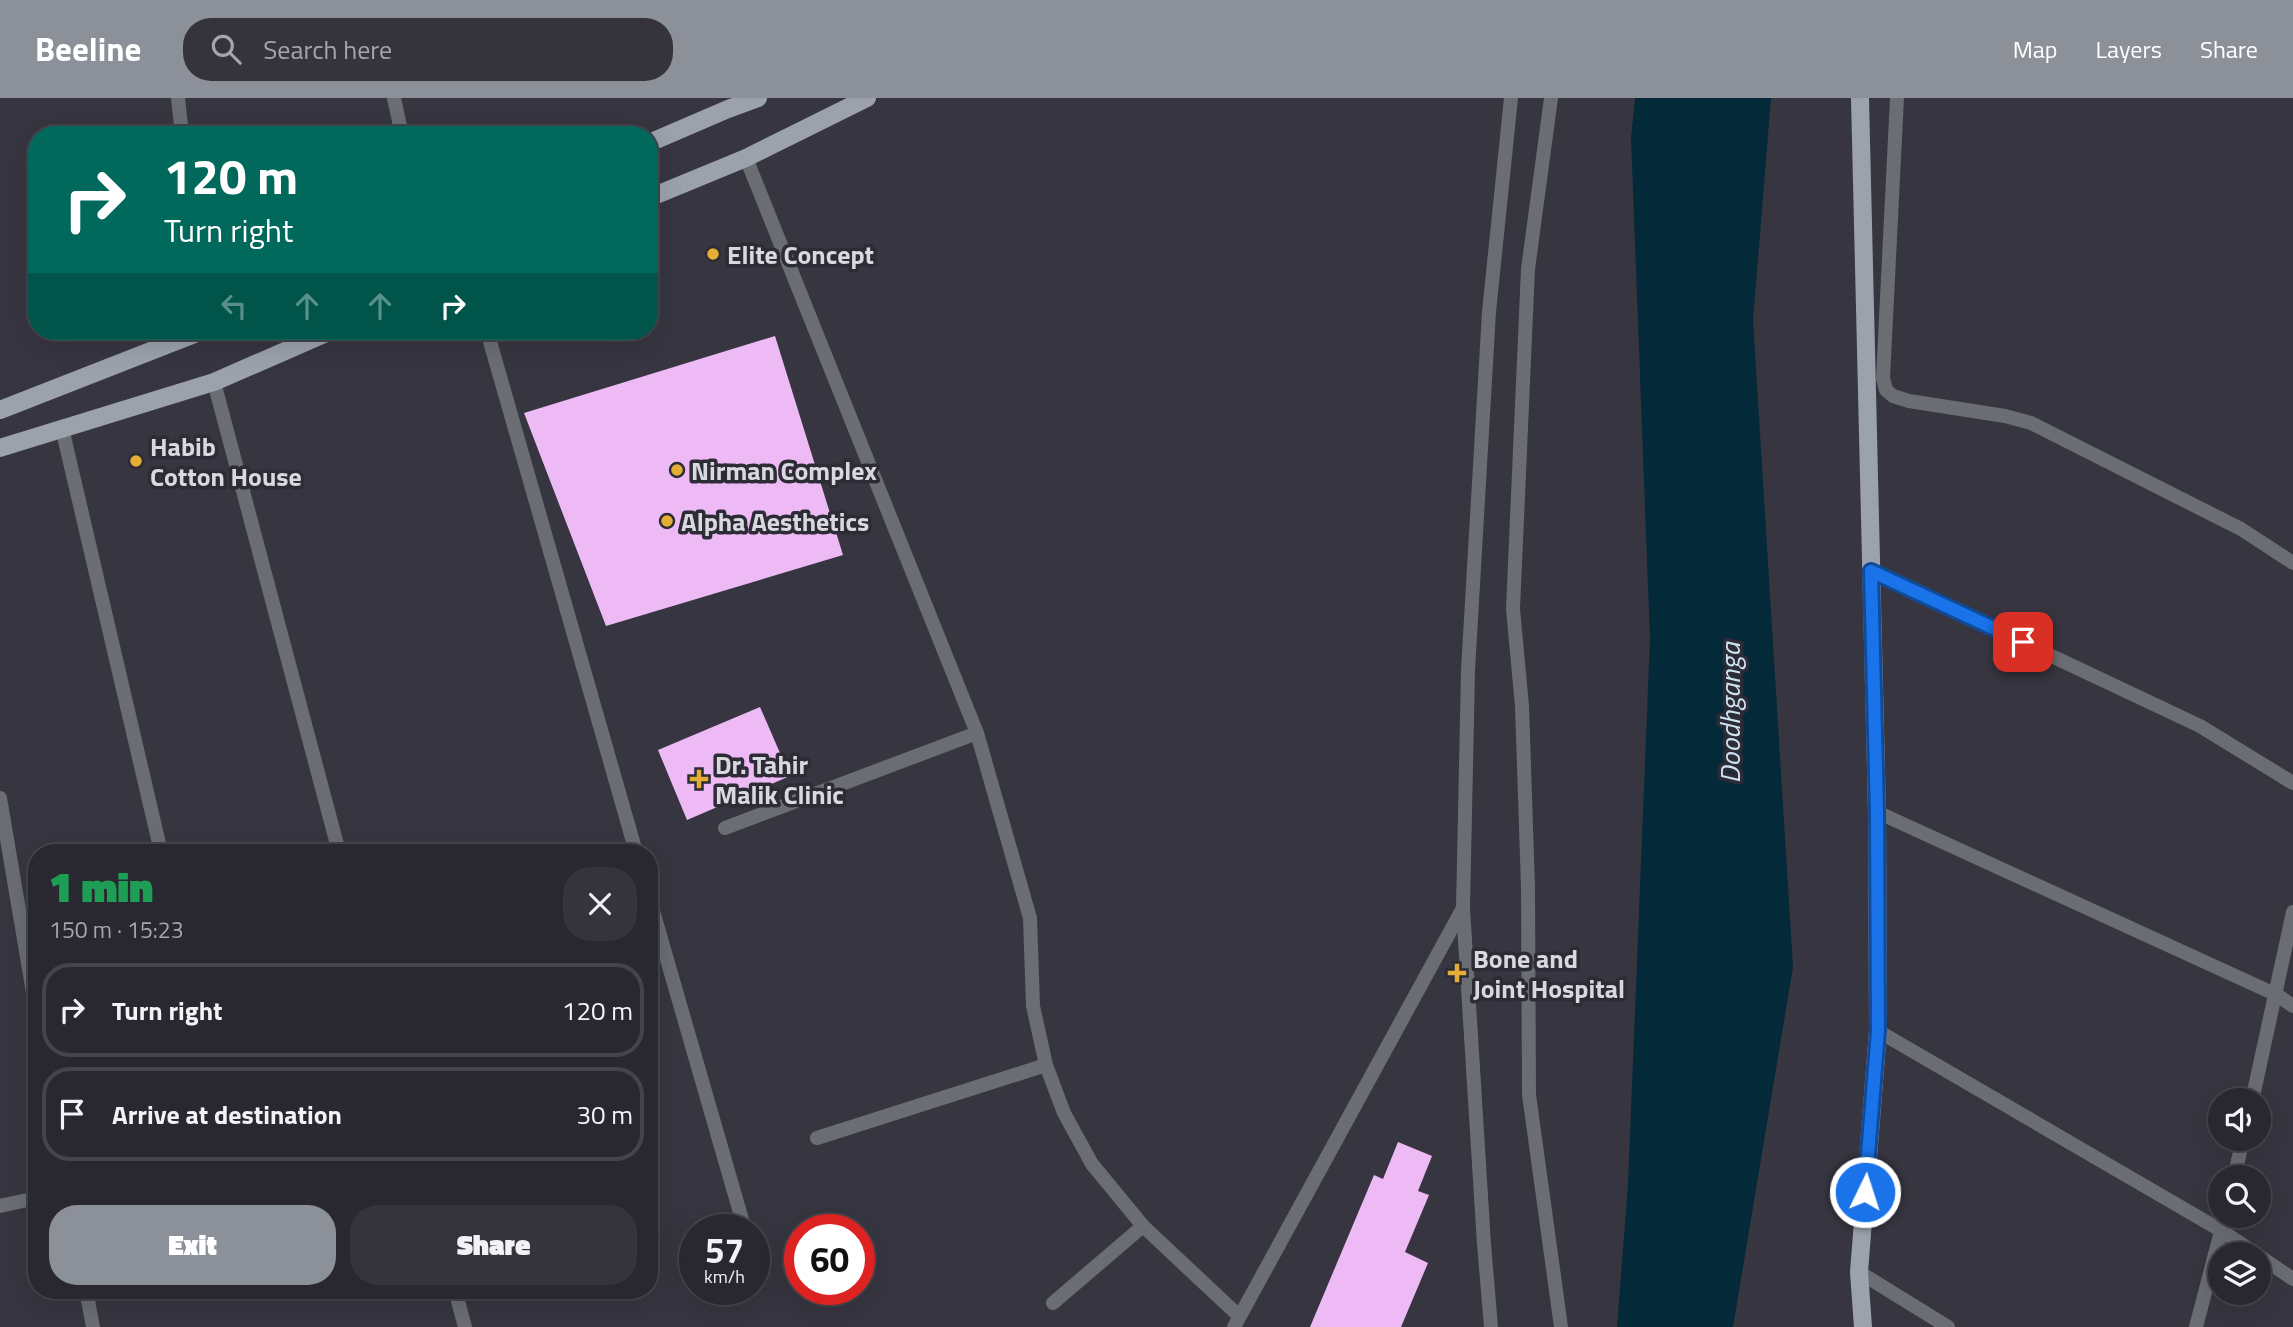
<!DOCTYPE html>
<html lang="en">
<head>
<meta charset="utf-8">
<style>
	body { margin:0; font-family:"Titillium Web",sans-serif; background:#35343c; color:#f1f3f6; height:100vh; display:flex; flex-direction:column; font-size:26px; white-space:nowrap }
	* { box-sizing:border-box; margin:0 }
	p { font-size:23px; color:#a5a6ab }
	.icon { flex:none; width:38px; height:38px; fill:none; stroke:currentColor; stroke-width:2; stroke-linecap:round; stroke-linejoin:round }
	.map { position:relative; flex:1; overflow:hidden }
	.details { position:absolute; left:28px; top:746px; width:630px; height:455px; display:flex; flex-direction:column; background:#292830; border-radius:28px; box-shadow:0 7px 28px #0002,0 0 0 2px #45444c }
	.details>* { flex:none }
	.guide { position:absolute; left:28px; top:28px; width:630px; height:214px; border-radius:28px; box-shadow:0 7px 28px #0002,0 0 0 2px #45444c; background:#00695c; color:#fff; overflow:hidden }
	.tools { position:absolute; left:2208px; top:990px; display:grid; gap:14px }
	.tools a { display:grid; place-items:center; width:63px; height:63px; border-radius:50%; background:#292830; box-shadow:0 7px 28px #0002,0 0 0 2px #45444c; font-size:35px }
	.speed { position:absolute; left:679px; top:1116px; display:flex; gap:14px; font-size:35px; font-weight:700; text-align:center }
	.speed>* { display:grid; place-content:center; width:91px; height:91px; border-radius:50%; background:#292830; box-shadow:0 7px 28px #0002,0 0 0 2px #45444c; line-height:1 }
	.speed small { font-size:18px; font-weight:400 }
	.speed .limit { border:10px solid #d22; background:#fff; color:#111 }
	.pin { position:absolute; display:grid; place-items:center; width:60px; height:60px; color:#fff; margin:-30px; border-radius:14px; box-shadow:0 4px 10px #0006 }
	.me { position:absolute; width:77px; margin:-38px; rotate:4deg; stroke-linejoin:round; filter:drop-shadow(0 0 5px #0008) }
	.turn { display:flex; align-items:center; gap:24px; height:147px; padding:0 21px; font-size:32px }
	.turn .icon { width:91px; height:91px; stroke-width:2.5 }
	.turn b { display:block; font-size:49px; line-height:60px }
	.lanes { display:flex; align-items:center; height:66px; padding:0 21px; background:#0003; justify-content:center; gap:35px; direction:ltr }
	.lanes .off { opacity:.35 }
	.round { display:grid; place-items:center; flex:none; width:74px; height:74px; border-radius:28px; background:#35343c }
	.overview { display:flex; align-items:center; justify-content:space-between; height:119px; padding:0 21px }
	h1 { font-size:42px; font-weight:800; line-height:52px; color:#1e9e55 }
	.button { display:flex; gap:14px; margin-top:auto; padding:14px 21px }
	.button a { flex:1; height:80px; border-radius:28px; background:#8c9099; color:#fff; font-size:28px; font-weight:800; line-height:80px; text-align:center }
	.button a+a { background:#35343c; color:#f1f3f6 }
	ul { padding:0; list-style:none }
	li { display:flex; align-items:center; gap:21px; height:94px; margin:0 14px 10px; padding:0 7px; border:4px solid #45444c; border-radius:28px }
	li div { flex:1 }
	li b { display:block; font-size:26px }
	li em { font-style:normal }
	header { display:flex; align-items:center; gap:42px; box-sizing:border-box; height:98px; padding:0 35px; background:#8c9099; color:#fff }
	header strong { font-size:33px }
	nav { display:flex; gap:38px; margin-inline-start:auto; font-size:24px }
	.search { width:490px; height:63px; background:#35343c; display:flex; align-items:center; gap:18px; box-sizing:border-box; padding:0 24px; border-radius:28px; color:#a5a6ab; font-size:26px }
	.map>svg:first-child { display:block }
</style>
</head>
<body>
<header>
<strong>Beeline</strong>
<div class="search"><svg class="icon" aria-label="search" viewBox="0 0 24 24"><circle cx="10" cy="10" r="6"/><path d="M15 15l6 6"/></svg>Search here</div>
<nav><a>Map</a><a>Layers</a><a>Share</a></nav>
</header>
<div class="map">
<svg width="2293" height="1229" viewBox="0 0 2293 1229">
	<rect width="100%" height="100%" fill="#373540"/>
	<path fill="#042939" d="M1635,0H1771L1753,222L1793,869L1733,1229H1617L1628,1086L1650,541L1631,40Z"/>
	<path fill="#eebaf6" d="M775,238L843,457L606,528L524,315Z
		M760,609L790,678L687,722L658,652Z
		M1398,1044L1432,1058L1418,1093L1429,1097L1405,1154L1428,1165L1401,1229H1310L1374,1077L1383,1081Z"/>
	<g fill="none" stroke-linecap="round" stroke-linejoin="round">
		<path stroke="#6a6d72" stroke-width="14" d="M1463,810L1484,1146L1491,1229"/>
		<path stroke="#6a6d72" stroke-width="14" d="M178,0L182,37
			M394,0L402,37
			M1551,0L1528,171L1513,511L1522,608L1528,789L1529,997L1561,1229
			M1897,0L1883,280L1886,292L1893,298L1909,303L2005,318L2031,325L2241,431L2293,465
			M746,60L977,635L1030,820L1033,908L1046,967L1064,1015L1092,1066L1143,1128L1239,1218
			M487,233L636,754
			M214,284L339,754
			M62,330L161,754
			M1871,473L2200,628L2293,685
			M0,700L37,918
			M1877,714L2277,897L2293,908
			M725,730L977,635
			M649,799L743,1125
			M1878,933L2222,1133L2258,1157
			M2252,1003L2293,814
			M817,1040L1046,967
			M2234,1080L2243,1041
			M0,1108L37,1100
			M2259,1158L2293,1181
			M1859,1174L1948,1229
			M86,1192L93,1229
			M455,1192L465,1229
			M1053,1205L1143,1128
			M1234,1229L1463,810L1468,572L1489,214L1511,0
			M2196,1229L2225,1118"/>
		<path stroke="#9ca2ac" stroke-width="18" d="M1860,0L1877,714L1878,933L1859,1174L1863,1229
			M649,45L728,11L758,0
			M649,100L746,60L867,0
			M0,312L202,233
			M0,350L214,284L331,233"/>
	</g>
	<g fill="none" stroke-linecap="round" stroke-linejoin="round">
		<g stroke="#114b97" stroke-width="18">
			<path id="route" d="M1865,1094L1878,933L1877,714L1871,473L2023,544"/>
		</g>
		<use href="#route" stroke="#1a73e8" stroke-width="12"/>
	</g>
	<g fill="#e4ad35" stroke="#2d2b36" stroke-width="2.5">
		<circle cx="713" cy="156" r="7"/>
		<circle cx="136" cy="363" r="7"/>
		<circle cx="677" cy="372" r="7"/>
		<circle cx="667" cy="423" r="7"/>
		<path d="M695.5 670.5h7v7h7v7h-7v7h-7v-7h-7v-7h7z"/>
		<path d="M1453.5 864.5h7v7h7v7h-7v7h-7v-7h-7v-7h7z"/>
	</g>
	<g text-anchor="middle" dominant-baseline="central" stroke-width="7" stroke-linejoin="round" paint-order="stroke">
		<g font-size="26" font-weight="bold" fill="#d9d8e0" stroke="#2d2b36" text-anchor="start">
			<text x="727" y="156">Elite Concept</text>
			<text x="150" y="348">Habib<tspan x="150" dy="30">Cotton House</tspan></text>
			<text x="691" y="372">Nirman Complex</text>
			<text x="681" y="423">Alpha Aesthetics</text>
			<text x="715" y="666">Dr. Tahir<tspan x="715" dy="30">Malik Clinic</tspan></text>
			<text x="1473" y="860">Bone and<tspan x="1473" dy="30">Joint Hospital</tspan></text>
		</g>
		<g font-size="28" font-style="italic" fill="#cce4f1" stroke="#2d2b36">
			<text transform="translate(1729 615) rotate(-90)">Doodhganga</text>
		</g>
	</g>
</svg>
<div class="tools">
<a><svg class="icon" aria-label="sound" viewBox="0 0 24 24"><path d="M4 9h4l5-4v14l-5-4H4zM17 9q2 3 0 6"/></svg></a>
<a><svg class="icon" aria-label="search" viewBox="0 0 24 24"><circle cx="10" cy="10" r="6"/><path d="M15 15l6 6"/></svg></a>
<a><svg class="icon" aria-label="layers" viewBox="0 0 24 24"><path d="M12 4l9 5-9 5-9-5zM3 14l9 5 9-5"/></svg></a>
</div>
<div class="speed"><div>57<small>km/h</small></div><div class="limit">60</div></div>
<div class="pin" style="left:2023px;top:544px;background:#d93025"><svg class="icon" aria-label="arrive" viewBox="0 0 24 24"><path d="M6 21V4h12l-3 4 3 4H6"/></svg></div>
<svg class="me" style="left:1865px;top:1094px" viewBox="-20 -20 40 40"><circle r="17" fill="#1a73e8" stroke="#fff" stroke-width="3"/><path d="M0-11L8 9 0 5-8 9z" fill="#fff"/></svg>
<div class="guide">
<div class="turn"><svg class="icon" aria-label="right" viewBox="0 0 24 24"><path d="M7 20v-9h11M14 6l5 5-5 5"/></svg><div><b>120 m</b>Turn right</div></div>
<div class="lanes"><svg class="icon off" aria-label="left" viewBox="0 0 24 24"><path d="M17 20v-9H6M10 6l-5 5 5 5"/></svg><svg class="icon off" aria-label="ahead" viewBox="0 0 24 24"><path d="M12 20V5M6 11l6-6 6 6"/></svg><svg class="icon off" aria-label="ahead" viewBox="0 0 24 24"><path d="M12 20V5M6 11l6-6 6 6"/></svg><svg class="icon" aria-label="right" viewBox="0 0 24 24"><path d="M7 20v-9h11M14 6l5 5-5 5"/></svg></div>
</div>
<section class="details">
<div class="overview"><div><h1>1 min</h1><p>150 m · 15:23</p></div><a class="round"><svg class="icon" aria-label="close" viewBox="0 0 24 24"><path d="M6 6l12 12M18 6L6 18"/></svg></a></div>
<ul>
<li><svg class="icon" aria-label="right" viewBox="0 0 24 24"><path d="M7 20v-9h11M14 6l5 5-5 5"/></svg><div><b>Turn right</b></div><em>120 m</em></li>
<li><svg class="icon" aria-label="arrive" viewBox="0 0 24 24"><path d="M6 21V4h12l-3 4 3 4H6"/></svg><div><b>Arrive at destination</b></div><em>30 m</em></li>
</ul>
<div class="button"><a>Exit</a><a>Share</a></div>
</section>
</div>
</body>
</html>
